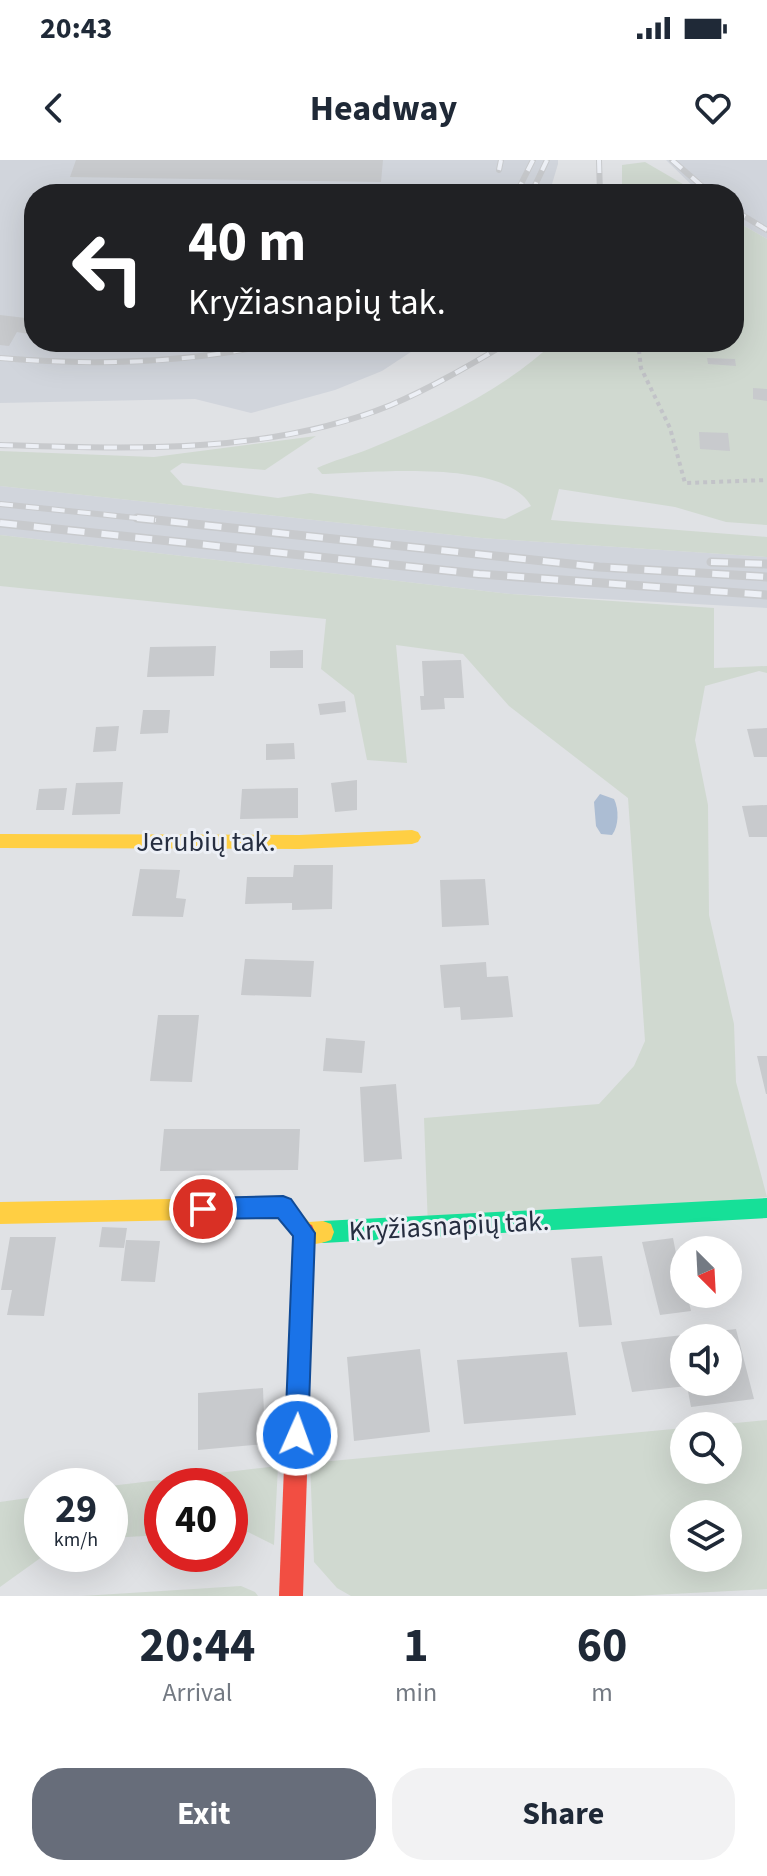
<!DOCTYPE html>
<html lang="en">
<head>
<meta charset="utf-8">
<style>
	body { margin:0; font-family:"Source Sans 3",sans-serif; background:#f2f2f3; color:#1f2937; height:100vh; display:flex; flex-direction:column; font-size:30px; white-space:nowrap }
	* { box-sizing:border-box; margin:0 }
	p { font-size:26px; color:#747a83 }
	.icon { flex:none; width:44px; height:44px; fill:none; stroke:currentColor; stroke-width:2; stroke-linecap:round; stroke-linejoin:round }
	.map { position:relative; height:1436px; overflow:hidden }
	.details { display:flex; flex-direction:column; background:#fff; flex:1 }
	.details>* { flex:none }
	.top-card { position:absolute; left:24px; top:24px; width:720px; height:168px; border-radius:32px; box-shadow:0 8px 32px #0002; background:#202124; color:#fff; overflow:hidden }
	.needle { width:52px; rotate:156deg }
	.fabs { position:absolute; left:670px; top:1076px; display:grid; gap:16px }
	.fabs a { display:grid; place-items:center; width:72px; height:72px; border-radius:50%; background:#fff; box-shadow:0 8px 32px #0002; font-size:40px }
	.speed { position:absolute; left:24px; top:1308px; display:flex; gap:16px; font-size:40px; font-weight:700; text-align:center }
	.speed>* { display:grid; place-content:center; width:104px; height:104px; border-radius:50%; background:#fff; box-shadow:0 8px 32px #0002; line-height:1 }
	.speed small { font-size:20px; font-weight:400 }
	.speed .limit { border:12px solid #d22; background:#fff; color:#111 }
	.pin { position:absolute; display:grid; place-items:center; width:68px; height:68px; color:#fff; margin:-34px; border:4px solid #fff; border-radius:50%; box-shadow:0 2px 8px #0007 }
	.me { position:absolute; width:88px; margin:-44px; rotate:2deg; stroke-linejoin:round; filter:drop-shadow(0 0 6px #0008) }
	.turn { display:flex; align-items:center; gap:28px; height:168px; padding:0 32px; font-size:36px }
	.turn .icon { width:104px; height:104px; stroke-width:2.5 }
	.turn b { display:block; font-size:56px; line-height:68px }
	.eta { display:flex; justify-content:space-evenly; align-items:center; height:136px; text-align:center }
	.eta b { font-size:48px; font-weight:700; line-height:56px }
	.primary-button { display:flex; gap:16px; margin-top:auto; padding:16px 32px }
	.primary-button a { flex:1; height:92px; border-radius:32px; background:#676d7a; color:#fff; font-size:32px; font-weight:700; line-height:92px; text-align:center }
	.primary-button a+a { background:#f2f2f3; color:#1f2937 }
	.status { display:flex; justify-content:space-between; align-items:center; height:56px; padding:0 40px; background:#fff; direction:ltr }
	.status svg { height:22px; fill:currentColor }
	header { display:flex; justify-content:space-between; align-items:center; height:104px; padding:0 32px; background:#fff; font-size:36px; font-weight:700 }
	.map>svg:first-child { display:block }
</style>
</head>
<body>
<div class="status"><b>20:43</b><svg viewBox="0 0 49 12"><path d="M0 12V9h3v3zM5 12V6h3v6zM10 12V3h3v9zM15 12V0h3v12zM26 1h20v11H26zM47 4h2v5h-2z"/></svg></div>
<header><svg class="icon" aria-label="back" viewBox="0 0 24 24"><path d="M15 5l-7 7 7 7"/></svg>Headway<svg class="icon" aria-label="heart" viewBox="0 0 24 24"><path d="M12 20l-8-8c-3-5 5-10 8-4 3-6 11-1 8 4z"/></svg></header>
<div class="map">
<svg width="767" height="1436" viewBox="0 0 767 1436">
	<rect width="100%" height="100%" fill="#e0e2e5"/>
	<path fill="#d1d5dc" d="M0,0H558V4L549,34H34V182H426L382,211L335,230L251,253L195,239L0,243Z
		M666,0H767V79L734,60V34H701Z
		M0,326L481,378L767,397V448L511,434L0,375Z"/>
	<path fill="#d0d9d0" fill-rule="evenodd" d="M645,2L700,34H622V5Z
		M734,60L767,79V365L726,362L675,347L559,329L551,360L767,377V397L481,378L0,326V291L154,297L316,276L265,310L182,303L170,311L183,325L278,338L310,333L505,359L531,346C505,298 371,313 322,314L317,308C334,300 352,296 369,289C434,262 503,231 554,182H734Z
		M0,375L511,434L714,448V508L767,506V513L759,511L705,526L695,580L708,645L709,755L734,864L736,922L767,1037L428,1068L424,958L599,944L634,906L645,881L628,638L509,546L463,494L396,485L407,603L367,600L354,535L321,509L326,459L0,426Z
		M767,1260V1429L633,1436H351L337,1428L314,1402L310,1303L684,1268V1310H728V1266H705ZM684,1354H728V1398H684Z
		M278,1306L274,1385L248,1372H230V1326H162V1375L110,1378V1326Z
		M42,1336V1394H46L0,1427V1342Z
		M241,1426L255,1432L258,1436H82Z"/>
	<path fill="#acbdd3" d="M600,634L614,639C619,649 619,666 612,675L601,674L596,666L594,642Z"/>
	<path fill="#c8cacd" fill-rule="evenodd" d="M76,0H383L381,22L70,17Z
		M0,155L34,159V175L17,172L9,186L0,185Z
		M707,198L735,199L736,206L708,204Z
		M753,228L767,229V241L753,239Z
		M699,272L728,273L730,291L700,289Z
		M216,486L214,516L147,517L150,487Z
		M303,490V508H270V491Z
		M461,500L464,538H444L445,549L421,550L420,536H424L422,501Z
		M345,541L346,552L320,555L318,544Z
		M143,550H170L168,573L140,574Z
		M119,566L116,591L93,592L96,567Z
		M767,568V597H754L747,569Z
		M294,583L295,599L266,600V584Z
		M357,620V650L335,652L331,623Z
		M123,622L120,654L72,655L76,623Z
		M67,628L64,650H36L39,629Z
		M298,628V658L240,659L242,629Z
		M767,645V677H749L742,646Z
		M294,705H333L332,749L292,750V743L245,744L247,717H293Z
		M140,709L180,710L176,738L186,739L183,757L132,756Z
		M485,719L489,765L442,767L440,720Z
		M245,799L314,801L311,837L241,835Z
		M486,802L487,817L508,816L513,857L461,860L460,847L444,848L440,805Z
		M158,855H199L192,922L150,921Z
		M326,878L365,881L362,913L323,911Z
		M757,896H767V934H766Z
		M396,924L402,999L364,1002L360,927Z
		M164,969H300L298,1010L160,1011Z
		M102,1067L127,1068L124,1088L99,1087Z
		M10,1077H56L44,1156L7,1155L12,1130H1Z
		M673,1078L684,1134H687L691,1151L660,1155L642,1082Z
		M126,1080L160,1081L155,1122L121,1121Z
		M602,1096L612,1165L579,1167L571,1098Z
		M736,1169L754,1239L691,1247L687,1226L632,1232L621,1182ZM684,1178H728V1222H684Z
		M420,1189L430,1272L354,1281L347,1197Z
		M567,1192L576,1255L464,1264L457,1200Z
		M263,1228L265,1284L198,1290V1233Z"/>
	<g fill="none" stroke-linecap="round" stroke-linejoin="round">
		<path stroke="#c2c3c8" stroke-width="4" stroke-dasharray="4 4" stroke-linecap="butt" d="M638,182L641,208L670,268L685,323L767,320"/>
		<path fill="#16e098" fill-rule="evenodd" d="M767,1038V1058L323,1083L315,1080L312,1072L315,1064L323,1061Z"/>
		<path fill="#ffcf43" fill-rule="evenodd" d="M412,670L418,672L421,677L418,682L412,684L299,689L0,688V674L299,675Z
			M283,1037L290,1040L309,1062L323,1061L331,1064L334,1072L331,1080C302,1091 294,1078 278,1058L0,1064V1042Z"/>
		<path fill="#f24e42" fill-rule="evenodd" d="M304,1062L312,1065L315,1073L303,1436H279L293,1073L296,1065Z"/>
		<g stroke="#c8cacd" stroke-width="6">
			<path id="rail-far1" d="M599,0L600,34
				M672,0L711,34
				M499,10L501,0
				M516,34L533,0
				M531,34L547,0
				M734,50L767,70
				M0,198C95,206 188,204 281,182
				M0,285C130,289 268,295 391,245C433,227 470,205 509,182
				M0,344L156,360"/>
		</g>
		<g stroke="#c8cacd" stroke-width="9">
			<path id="rail" d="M137,358L599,407L767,417
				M0,363L479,414L767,435
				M711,402L767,404"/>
		</g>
		<use href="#rail-far1" stroke="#edf0f6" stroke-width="4" stroke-dasharray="13" stroke-linecap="butt"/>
		<use href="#rail" stroke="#edf0f6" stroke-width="6" stroke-dasharray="17" stroke-linecap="butt"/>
	</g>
	<path fill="#1a73e8" stroke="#114b97" stroke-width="2" d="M283,1036L291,1039L315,1073L308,1275L305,1283L297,1287L288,1283L285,1275L293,1076L278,1058L203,1059L195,1056L192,1049L195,1041L203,1038Z"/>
	<g text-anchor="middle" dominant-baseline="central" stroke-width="6" stroke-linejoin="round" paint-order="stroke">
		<g font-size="28" fill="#262e40" stroke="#edf0f6">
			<text x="206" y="682">Jerubių tak.</text>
			<text transform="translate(449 1066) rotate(-3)">Kryžiasnapių tak.</text>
		</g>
	</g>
</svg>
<div class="fabs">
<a><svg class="needle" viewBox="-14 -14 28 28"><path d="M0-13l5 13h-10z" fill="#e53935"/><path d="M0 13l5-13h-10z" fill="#747a83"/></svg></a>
<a><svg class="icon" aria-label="sound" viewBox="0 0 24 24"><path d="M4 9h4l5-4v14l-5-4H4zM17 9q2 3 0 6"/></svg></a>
<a><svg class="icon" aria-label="search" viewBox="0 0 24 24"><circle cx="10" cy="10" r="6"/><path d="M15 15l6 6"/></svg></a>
<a><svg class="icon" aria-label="layers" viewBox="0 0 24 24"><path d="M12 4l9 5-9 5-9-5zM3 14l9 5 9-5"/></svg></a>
</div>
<div class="speed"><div>29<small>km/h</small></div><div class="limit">40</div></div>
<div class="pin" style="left:203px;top:1049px;background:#d93025"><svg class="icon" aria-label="arrive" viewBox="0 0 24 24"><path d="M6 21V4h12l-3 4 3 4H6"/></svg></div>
<svg class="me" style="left:297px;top:1275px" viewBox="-20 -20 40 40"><circle r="17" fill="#1a73e8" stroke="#fff" stroke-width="3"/><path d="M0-11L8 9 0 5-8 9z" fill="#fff"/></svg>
<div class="top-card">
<div class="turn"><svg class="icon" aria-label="left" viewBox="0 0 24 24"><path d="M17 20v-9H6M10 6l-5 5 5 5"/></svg><div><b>40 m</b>Kryžiasnapių tak.</div></div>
</div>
</div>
<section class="details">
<div class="eta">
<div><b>20:44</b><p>Arrival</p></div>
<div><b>1</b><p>min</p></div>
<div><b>60</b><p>m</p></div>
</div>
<div class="primary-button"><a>Exit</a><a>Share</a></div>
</section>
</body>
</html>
